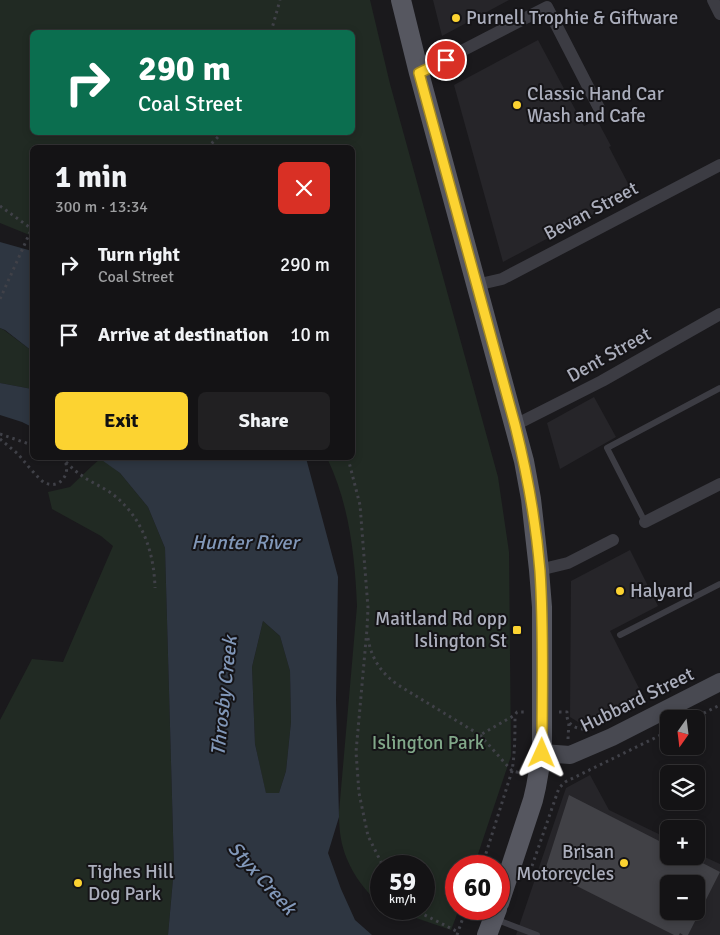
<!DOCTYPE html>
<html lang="en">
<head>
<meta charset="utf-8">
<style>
	body { margin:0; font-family:Signika,sans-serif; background:#212022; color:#f1f3f6; height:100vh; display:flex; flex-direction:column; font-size:19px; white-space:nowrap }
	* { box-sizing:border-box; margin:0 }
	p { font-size:16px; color:#9d9ea0 }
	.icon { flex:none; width:28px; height:28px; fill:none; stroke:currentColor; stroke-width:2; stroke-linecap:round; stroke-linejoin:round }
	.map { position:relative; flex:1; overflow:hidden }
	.details { position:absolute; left:30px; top:145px; width:325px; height:315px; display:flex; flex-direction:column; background:#141315; border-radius:8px; box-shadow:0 2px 8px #0003,0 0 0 1px #333234 }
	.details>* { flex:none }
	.guide { position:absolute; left:30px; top:30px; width:325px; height:105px; border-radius:8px; box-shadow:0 2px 8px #0003,0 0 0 1px #333234; background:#0b6e4f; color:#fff; overflow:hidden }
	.needle { width:32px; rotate:194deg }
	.tools { position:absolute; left:660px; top:710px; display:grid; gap:10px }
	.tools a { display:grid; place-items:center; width:45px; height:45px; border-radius:8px; background:#141315; box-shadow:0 2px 8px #0003,0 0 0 1px #333234; font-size:25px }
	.speed { position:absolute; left:370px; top:855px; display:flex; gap:10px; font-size:25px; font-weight:700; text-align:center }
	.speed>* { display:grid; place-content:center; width:65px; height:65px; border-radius:50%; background:#141315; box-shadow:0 2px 8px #0003,0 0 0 1px #333234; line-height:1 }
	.speed small { font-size:12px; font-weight:400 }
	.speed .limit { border:8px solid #d22; background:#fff; color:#111 }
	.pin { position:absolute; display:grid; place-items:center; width:42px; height:42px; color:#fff; margin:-21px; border:2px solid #fff; border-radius:50%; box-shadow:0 1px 5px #0007 }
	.me { position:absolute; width:55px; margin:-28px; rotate:1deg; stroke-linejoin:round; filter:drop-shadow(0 0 4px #0008) }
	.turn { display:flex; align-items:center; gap:18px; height:105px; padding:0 25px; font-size:22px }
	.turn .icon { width:65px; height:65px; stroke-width:2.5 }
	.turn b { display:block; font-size:35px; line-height:42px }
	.round { display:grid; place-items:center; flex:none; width:52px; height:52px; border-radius:8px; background:#212022 }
	.head { display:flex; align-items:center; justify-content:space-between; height:85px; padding:0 25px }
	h1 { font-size:30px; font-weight:700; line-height:38px }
	.button { display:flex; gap:10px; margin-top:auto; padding:10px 25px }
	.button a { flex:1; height:58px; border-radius:8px; background:#fcd331; color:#111; font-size:20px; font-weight:700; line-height:58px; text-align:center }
	.button a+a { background:#212022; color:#f1f3f6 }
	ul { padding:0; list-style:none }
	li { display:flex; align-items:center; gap:15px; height:70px; padding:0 25px }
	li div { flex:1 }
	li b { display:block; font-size:19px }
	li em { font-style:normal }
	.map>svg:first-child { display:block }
</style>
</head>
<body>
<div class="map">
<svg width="720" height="935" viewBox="0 0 720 935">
	<rect width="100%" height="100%" fill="#1a191c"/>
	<path fill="#262529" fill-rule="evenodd" d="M433,0H509L442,36Z
		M538,40L584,126L597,120L611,146L609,147L633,193L503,262L454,85Z
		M594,397L616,437L560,469L547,423Z
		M630,550L658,606L610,631L643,696L583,725L570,717L571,581Z
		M590,775L609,810L669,839V856H696V853L720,864V935H516L566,788ZM669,884H696V911H669Z"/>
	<path fill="#212a23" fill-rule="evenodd" d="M0,0H370L390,84L498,477L509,552L511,756L474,866H456V909H459L451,930L390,909H424V866H381V903C371,897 364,888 357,878C343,855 339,839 339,812L357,606C355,556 349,503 327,458H352V148H32V236L0,223ZM352,32V132H32V32Z
		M0,328L4,330L32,351V389L0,383Z
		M101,458L120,473L148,507L165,548L174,868L168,935H0V720L32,659L63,662L113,546L101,536L52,509L48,492L70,487L92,466Z
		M263,621L280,636L290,671L291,722L286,771L279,793L266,794L255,744L252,667Z"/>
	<path fill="#2e3641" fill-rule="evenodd" d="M0,242L32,251V351L5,330L0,328Z
		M0,383L32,389V427L22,422L0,415Z
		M99,458H306L338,577L336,700L339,817L328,853L341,889L355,920L372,935H168L174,868L165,548L148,507L120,473ZM263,621L280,636L290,671L291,722L286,771L279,793H266L255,744L252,667Z"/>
	<path fill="#414146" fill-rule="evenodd" d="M569,795L669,846V856H689L720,872L688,935H683L680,933L679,935H674L545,870ZM669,884H696V911H669Z"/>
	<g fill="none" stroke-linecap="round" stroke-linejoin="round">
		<path stroke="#404148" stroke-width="3" stroke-dasharray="2.5 4" stroke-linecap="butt" d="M271,32L280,0
			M207,148L223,132
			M0,206L32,229
			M0,299L32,228
			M0,434L32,445
			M0,439C6,444 12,449 18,454C24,461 38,479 45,483C61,490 73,471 63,458
			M348,458L360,505L368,608L367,629L356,752L359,793L368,836L383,866
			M66,462C71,467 76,472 81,475C90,482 101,486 111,493C142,516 154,551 155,588
			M368,638C371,658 381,673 398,685L480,735L515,715L517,712H525
			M559,712H567C566,720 570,726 578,728C581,729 584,729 587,729
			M692,719L720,705
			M480,735L512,771L521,773
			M568,739L569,722
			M482,866L512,771C515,752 515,734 515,715
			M532,866L559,788L565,782L669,731
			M413,909L458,932
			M457,935L466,909"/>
		<path stroke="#3c3c43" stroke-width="6" d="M645,522L607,448L720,388
			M620,635L720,584
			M495,919L537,935"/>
		<path stroke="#3c3c43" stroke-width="12" d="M713,0L720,14
			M419,73L547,7L599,108
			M476,285L502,279L720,165
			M515,425L602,381L720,314
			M645,522L720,484
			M539,570L568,563L613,540"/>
		<path stroke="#484951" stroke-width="18" d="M542,753L570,755L612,737L720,682"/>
		<path stroke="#565760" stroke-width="20" d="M401,0L419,73L524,461L531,499L539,570L542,607V753L536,787L533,800L499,903
			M487,935L497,909"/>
	</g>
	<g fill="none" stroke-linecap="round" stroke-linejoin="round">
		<g stroke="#a48920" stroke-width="12">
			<path id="route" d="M446,60L419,73L515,425C527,473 536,522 540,571C544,631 542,692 542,753"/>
		</g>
		<use href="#route" stroke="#fcd331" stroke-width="9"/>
	</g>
	<g fill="#fcd331" stroke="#151417" stroke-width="2">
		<circle cx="456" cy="18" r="5"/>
		<circle cx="517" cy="105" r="5"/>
		<circle cx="620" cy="591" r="5"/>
		<rect x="512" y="625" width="10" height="10" rx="2.5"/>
		<circle cx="624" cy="863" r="5"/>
		<circle cx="78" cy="883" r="5"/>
	</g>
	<g text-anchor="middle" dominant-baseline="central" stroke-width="4" stroke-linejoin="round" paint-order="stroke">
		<g font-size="19" fill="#abaebc" stroke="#151417" text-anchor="start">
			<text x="466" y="18">Purnell Trophie &amp; Giftware</text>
			<text x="527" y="94">Classic Hand Car<tspan x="527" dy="22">Wash and Cafe</tspan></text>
			<text x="630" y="591">Halyard</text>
			<text x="507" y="619" text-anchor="end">Maitland Rd opp<tspan x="507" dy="22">Islington St</tspan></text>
			<text x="614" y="852" text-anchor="end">Brisan<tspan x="614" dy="22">Motorcycles</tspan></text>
			<text x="88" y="872">Tighes Hill<tspan x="88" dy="22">Dog Park</tspan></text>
		</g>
		<g font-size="19" fill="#abaebc" stroke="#151417">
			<text transform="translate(591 211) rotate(-28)">Bevan Street</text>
			<text transform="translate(609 355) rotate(-29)">Dent Street</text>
			<text transform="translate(637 700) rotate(-26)">Hubbard Street</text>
		</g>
		<g font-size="19" fill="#81a889" stroke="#151417">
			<text x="428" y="743">Islington Park</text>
		</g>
		<g font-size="20" font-style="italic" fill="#8197b8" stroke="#151417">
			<text x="245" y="542">Hunter River</text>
			<text transform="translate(224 696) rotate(-84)">Throsby Creek</text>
			<text transform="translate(262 878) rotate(48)">Styx Creek</text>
		</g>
	</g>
</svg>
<div class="tools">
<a><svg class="needle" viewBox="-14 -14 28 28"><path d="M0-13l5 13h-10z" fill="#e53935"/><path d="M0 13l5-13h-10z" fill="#9d9ea0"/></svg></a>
<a><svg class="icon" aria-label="layers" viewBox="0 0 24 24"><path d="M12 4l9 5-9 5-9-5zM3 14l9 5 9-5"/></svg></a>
<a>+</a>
<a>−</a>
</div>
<div class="speed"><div>59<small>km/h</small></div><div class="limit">60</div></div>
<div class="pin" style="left:446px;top:60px;background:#d93025"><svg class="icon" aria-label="arrive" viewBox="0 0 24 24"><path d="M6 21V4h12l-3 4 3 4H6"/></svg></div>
<svg class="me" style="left:542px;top:753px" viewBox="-20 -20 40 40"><path d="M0-17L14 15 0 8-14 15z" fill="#fcd331" stroke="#fff" stroke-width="4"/></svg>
<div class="guide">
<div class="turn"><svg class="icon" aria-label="right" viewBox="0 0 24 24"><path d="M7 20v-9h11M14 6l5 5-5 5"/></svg><div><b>290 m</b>Coal Street</div></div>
</div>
<section class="details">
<div class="head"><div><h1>1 min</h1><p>300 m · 13:34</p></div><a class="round" style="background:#d93025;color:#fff"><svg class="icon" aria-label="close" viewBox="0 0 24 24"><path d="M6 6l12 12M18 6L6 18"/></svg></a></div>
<ul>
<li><svg class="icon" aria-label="right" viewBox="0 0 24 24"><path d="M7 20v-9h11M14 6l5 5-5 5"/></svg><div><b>Turn right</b><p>Coal Street</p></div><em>290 m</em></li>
<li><svg class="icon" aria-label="arrive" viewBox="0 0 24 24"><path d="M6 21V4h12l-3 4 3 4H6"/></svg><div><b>Arrive at destination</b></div><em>10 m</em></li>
</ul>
<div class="button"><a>Exit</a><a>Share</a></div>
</section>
</div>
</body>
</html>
